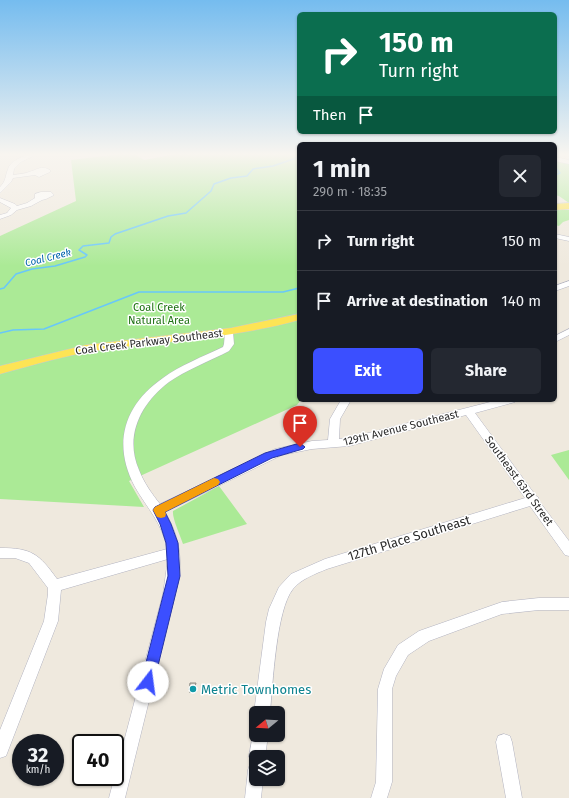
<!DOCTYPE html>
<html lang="en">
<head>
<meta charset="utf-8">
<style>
	body { margin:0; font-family:"Fira Sans",sans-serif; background:#242831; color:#f1f3f6; height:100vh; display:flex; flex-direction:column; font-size:15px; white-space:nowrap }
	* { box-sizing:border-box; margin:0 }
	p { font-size:13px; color:#9ea1a6 }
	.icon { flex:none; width:22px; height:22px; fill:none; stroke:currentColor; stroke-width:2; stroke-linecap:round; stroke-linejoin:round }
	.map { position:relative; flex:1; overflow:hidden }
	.panel { position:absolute; left:297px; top:142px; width:260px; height:260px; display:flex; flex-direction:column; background:#171b24; border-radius:6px; box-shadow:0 1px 3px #0004 }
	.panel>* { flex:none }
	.hud { position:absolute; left:297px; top:12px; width:260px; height:122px; border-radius:6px; box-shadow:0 1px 3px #0004; background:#0b6e4f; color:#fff; overflow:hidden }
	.needle { width:26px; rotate:252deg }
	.buttons { position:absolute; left:249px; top:706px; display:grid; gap:8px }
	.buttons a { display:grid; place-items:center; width:36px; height:36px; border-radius:6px; background:#171b24; box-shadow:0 1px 3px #0004; font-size:20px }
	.speed { position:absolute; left:12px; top:734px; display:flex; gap:8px; font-size:20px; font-weight:700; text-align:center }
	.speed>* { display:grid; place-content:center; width:52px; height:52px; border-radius:50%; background:#171b24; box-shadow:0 1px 3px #0004; line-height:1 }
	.speed small { font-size:10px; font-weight:400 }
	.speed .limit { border:2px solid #111; border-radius:6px; background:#fff; color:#111 }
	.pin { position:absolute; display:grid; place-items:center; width:34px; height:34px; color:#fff; margin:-41px -17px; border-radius:50% 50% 50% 0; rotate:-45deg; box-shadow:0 0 4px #0007 }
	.pin .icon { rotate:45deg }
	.me { position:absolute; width:44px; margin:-22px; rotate:15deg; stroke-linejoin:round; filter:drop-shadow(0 0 3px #0008) }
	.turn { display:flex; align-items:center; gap:14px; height:84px; padding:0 16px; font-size:18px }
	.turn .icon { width:52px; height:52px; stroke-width:2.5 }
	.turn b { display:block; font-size:28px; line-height:34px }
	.then { display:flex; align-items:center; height:38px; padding:0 16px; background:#0003; gap:8px; font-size:15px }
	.round { display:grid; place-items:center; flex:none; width:42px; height:42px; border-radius:6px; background:#242831 }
	.overview { display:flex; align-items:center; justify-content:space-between; height:68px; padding:0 16px }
	h1 { font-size:24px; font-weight:700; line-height:30px }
	.action { display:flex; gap:8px; margin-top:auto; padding:8px 16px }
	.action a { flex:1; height:46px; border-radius:6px; background:#3b4fff; color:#fff; font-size:16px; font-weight:700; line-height:46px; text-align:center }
	.action a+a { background:#242831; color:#f1f3f6 }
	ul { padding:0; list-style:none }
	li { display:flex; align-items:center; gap:12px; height:60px; padding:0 16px; border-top:1px solid #363941 }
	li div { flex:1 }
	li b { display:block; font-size:15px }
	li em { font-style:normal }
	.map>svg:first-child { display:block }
</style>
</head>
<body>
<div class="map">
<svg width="569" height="798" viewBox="0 0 569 798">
	<rect width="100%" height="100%" fill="#efe9de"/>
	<path fill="#abea96" d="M120,154H135L144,160L176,154H299V400H301L297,405L129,481L144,507L0,499V236L76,201L71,160Z
		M555,161L569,164V203L559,196L555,195Z
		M555,210H569V220L563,222L559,226L555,225Z
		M569,450V480L551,455Z
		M219,486L247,524L183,544C180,535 172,518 173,511Z"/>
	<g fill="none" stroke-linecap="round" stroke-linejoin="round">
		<path stroke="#68c7fa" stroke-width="1.5" d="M555,167L560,173L555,175
			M0,289L4,288L16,274L32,269L55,266L85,257L87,255L79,250L83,246L109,243L111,237L115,234L168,216L186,213L211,191L214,184L231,178L247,176L253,169L273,166L299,157
			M0,333L13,330L44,329L139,292H283L299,288"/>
		<g stroke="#b2b3c1" stroke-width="1">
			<path id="minor" d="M29,154H37L21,162L14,169L13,175C18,174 24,174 29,172C37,170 41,165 50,170V172L39,177L35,175L13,178L11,182L0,193V187C6,181 5,177 8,169C10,161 22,157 29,154Z
				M555,157L569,160V164L555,161Z
				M41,192H51L54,195L46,199L42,200L31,206L17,210L11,215L0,219V215L7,213L11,208L0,202V198L15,204L17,206L27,203L35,198V194Z
				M555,234L569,237V241L555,238Z
				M569,281V286L555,291V286Z
				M229,329L233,332L234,344L229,351C212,360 184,371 169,382C141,403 124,436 139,470C144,483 152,494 160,504L275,449L312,441L328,440L330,419L341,400H351L340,419L339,439L349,438L498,400H516L515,402L475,413L536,496L538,497L539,501L569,541V556L565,555L530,506L327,569C315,574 301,579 293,589C276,610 273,684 270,713H256V717L254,713L266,622L269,609L279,587L291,574L325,559L525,498L466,415L349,446L312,449L282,455L165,512C178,534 182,554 179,579L125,798H109L163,594L168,559L61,590L58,621L6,756L0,758V730L44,621L48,594V588L29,563L15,558H0V548C32,548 39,554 57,579L167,549C163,524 147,508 135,487C112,444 124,405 163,378C179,366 204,356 223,347L224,344L225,332Z
				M569,329V335L555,342V336Z
				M539,598H569V610H539L502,614L429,641L408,655L396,676L392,689V782L387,798H371L376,782L378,689L384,669L398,645L419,631L502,602Z
				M254,729H256V735H268L265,757H256V779H263L261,798H245L248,770L250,764L253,763L249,757Z
				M504,734L510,736L512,742L522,798H506L496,742L498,736Z"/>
		</g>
		<g stroke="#ccc" stroke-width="1">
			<path id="major" d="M569,203V209L555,210V204Z
				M299,314V320C234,338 167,341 101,350C66,355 33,365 0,374V366L86,345L231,328Z"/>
		</g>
		<use href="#minor" fill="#fff" fill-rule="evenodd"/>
		<use href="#major" fill="#fde455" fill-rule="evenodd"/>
	</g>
	<path fill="#aeaba2" d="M196,683V686L195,693H189V690Z"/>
	<path fill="#cac7bc" stroke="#8d8b84" d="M190,683H196L194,690H189Z"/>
	<linearGradient id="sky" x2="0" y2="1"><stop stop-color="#75bcef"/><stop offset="0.58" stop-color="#f8f5f0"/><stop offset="1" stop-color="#f8f5f0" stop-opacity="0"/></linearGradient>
	<rect width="569" height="266" fill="url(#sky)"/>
	<path fill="#3b4fff" stroke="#2633a6" d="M300,443L305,447L303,449L272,458L165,512L171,524L178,543L180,576L154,682L152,686L148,688L143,686L141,682L168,576L166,543L160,524L153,510L155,507L265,453Z"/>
	<path fill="#f59e0b" d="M214,478L218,479L220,482L218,485L165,512L166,514L165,517L161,518L157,517L153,510L155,507Z"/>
	<circle fill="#0f9aa8" stroke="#fff" stroke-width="1.5" cx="193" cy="689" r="4"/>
	<g text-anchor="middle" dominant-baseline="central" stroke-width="3" stroke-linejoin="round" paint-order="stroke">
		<g font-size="10" font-style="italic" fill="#0163ac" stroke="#fff">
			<text transform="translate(48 258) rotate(-14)">Coal Creek</text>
		</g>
		<g font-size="11" fill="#207214" stroke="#fff">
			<text x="159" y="307">Coal Creek<tspan x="159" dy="13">Natural Area</tspan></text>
		</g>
		<g font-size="11" fill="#2c2c2c" stroke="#fff">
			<text transform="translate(149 342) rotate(-7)">Coal Creek Parkway Southeast</text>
			<text transform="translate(401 428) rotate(-14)">129th Avenue Southeast</text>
			<text transform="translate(519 481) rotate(54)">Southeast 63rd Street</text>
		</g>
		<g font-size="13" fill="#2c2c2c" stroke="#fff">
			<text transform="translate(409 538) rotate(-17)">127th Place Southeast</text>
		</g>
		<g font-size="13" fill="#0d838f" stroke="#fff" text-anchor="start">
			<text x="201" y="689">Metric Townhomes</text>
		</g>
	</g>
</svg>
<div class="buttons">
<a><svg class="needle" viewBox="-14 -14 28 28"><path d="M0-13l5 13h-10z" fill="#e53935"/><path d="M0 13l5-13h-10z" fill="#9ea1a6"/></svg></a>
<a><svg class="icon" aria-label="layers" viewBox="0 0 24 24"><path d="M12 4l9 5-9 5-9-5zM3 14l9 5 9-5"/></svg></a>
</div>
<div class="speed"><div>32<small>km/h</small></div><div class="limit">40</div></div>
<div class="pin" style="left:300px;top:447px;background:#d93025"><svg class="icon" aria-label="arrive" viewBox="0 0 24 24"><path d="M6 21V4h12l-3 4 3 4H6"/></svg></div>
<svg class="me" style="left:148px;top:682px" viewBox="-20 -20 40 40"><circle r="19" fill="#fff"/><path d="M0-13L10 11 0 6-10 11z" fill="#3b4fff"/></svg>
<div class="hud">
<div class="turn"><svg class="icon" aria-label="right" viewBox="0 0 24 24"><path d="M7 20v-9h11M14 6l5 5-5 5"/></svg><div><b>150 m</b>Turn right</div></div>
<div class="then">Then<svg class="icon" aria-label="arrive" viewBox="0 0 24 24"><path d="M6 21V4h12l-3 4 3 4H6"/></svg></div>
</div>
<section class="panel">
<div class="overview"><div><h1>1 min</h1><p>290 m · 18:35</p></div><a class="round"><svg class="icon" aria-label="close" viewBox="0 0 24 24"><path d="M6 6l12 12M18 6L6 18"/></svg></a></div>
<ul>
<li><svg class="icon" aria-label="right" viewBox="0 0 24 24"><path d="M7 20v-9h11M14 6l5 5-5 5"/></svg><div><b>Turn right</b></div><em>150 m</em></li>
<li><svg class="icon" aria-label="arrive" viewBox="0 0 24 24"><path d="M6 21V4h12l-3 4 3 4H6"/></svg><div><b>Arrive at destination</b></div><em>140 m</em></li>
</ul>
<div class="action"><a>Exit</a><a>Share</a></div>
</section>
</div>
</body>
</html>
